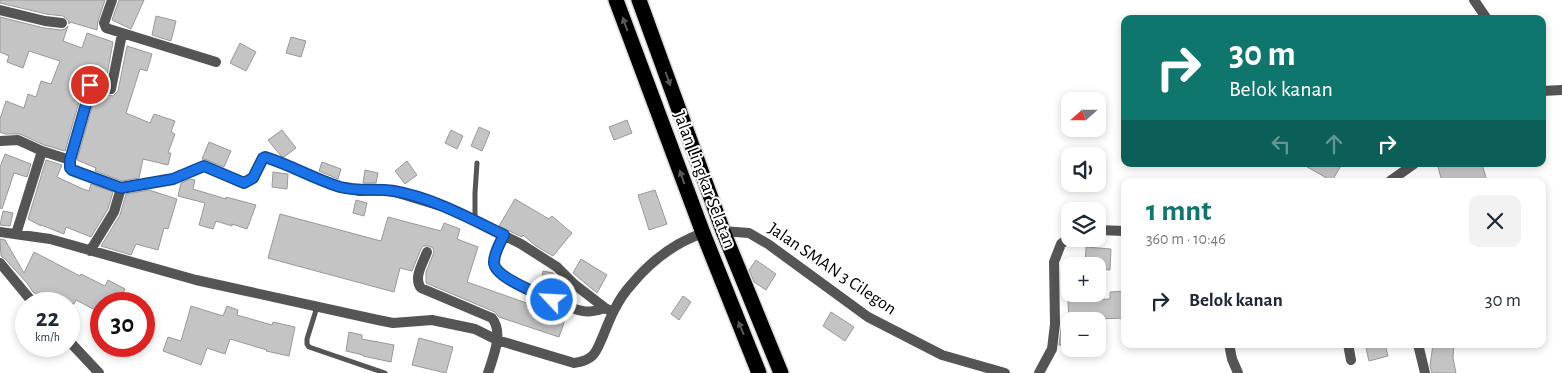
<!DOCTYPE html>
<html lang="id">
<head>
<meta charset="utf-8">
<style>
	body { margin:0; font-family:"Alegreya Sans",sans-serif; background:#f2f2f3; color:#1f2937; height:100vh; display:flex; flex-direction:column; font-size:19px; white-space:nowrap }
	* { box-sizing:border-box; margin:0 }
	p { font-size:16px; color:#747a83 }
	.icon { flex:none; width:28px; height:28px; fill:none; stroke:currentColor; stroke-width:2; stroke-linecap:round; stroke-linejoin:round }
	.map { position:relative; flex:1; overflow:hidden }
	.panel { position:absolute; left:1121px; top:178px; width:425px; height:170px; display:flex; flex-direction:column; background:#fff; border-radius:10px; box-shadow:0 2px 8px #0003 }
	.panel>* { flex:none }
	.hud { position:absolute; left:1121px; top:15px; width:425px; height:152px; border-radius:10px; box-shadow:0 2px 8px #0003; background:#0f766e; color:#fff; overflow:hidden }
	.needle { width:32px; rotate:249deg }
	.tools { position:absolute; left:1061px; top:92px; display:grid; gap:10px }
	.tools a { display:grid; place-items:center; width:45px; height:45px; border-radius:10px; background:#fff; box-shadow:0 2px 8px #0003; font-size:25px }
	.speed { position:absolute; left:15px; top:292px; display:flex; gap:10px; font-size:25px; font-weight:700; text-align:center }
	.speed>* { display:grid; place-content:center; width:65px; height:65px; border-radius:50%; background:#fff; box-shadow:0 2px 8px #0003; line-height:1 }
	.speed small { font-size:12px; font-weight:400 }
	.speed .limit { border:8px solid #d22; background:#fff; color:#111 }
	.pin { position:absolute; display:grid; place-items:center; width:42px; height:42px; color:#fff; margin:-21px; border:2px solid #fff; border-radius:50%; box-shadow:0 1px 5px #0007 }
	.me { position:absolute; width:55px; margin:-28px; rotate:295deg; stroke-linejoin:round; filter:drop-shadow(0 0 4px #0008) }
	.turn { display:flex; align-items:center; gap:18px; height:105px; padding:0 25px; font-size:22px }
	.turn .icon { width:65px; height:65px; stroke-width:2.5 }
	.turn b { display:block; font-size:35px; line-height:42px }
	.lanes { display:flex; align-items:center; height:48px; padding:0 25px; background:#0003; justify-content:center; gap:25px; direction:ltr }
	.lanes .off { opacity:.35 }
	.round { display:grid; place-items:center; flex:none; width:52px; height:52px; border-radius:10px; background:#f2f2f3 }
	.headline { display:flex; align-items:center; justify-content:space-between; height:85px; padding:0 25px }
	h1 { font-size:30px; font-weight:700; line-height:38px; color:#0f766e }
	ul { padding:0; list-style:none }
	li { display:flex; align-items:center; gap:15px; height:75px; padding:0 25px }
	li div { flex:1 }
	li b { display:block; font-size:19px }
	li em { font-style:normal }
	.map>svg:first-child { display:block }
</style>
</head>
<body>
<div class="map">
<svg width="1562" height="373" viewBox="0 0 1562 373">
	<rect width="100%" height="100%" fill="#fff"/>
	<path fill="#c4c4c4" stroke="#999" d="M0,0H105L98,21L97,30L70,22L69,24L68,20L63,16L46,14L0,3Z
		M119,0H144L131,29L112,20Z
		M156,16L176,21L171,41L152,35Z
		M0,17L44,28L62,30L65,29L68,26L63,41L82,48L87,33L113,42L106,81L91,78L86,80L81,78L74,100L79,102L65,151L44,145L20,134H5L0,132V119L6,101L24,108L28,94L36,97L41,81L51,84L60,61L29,51L23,68L7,62L9,56L0,52Z
		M291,37L306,41L301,57L286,53Z
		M240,43L256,52L246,71L230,63Z
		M127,46L152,54L147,71L140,69L126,113L150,123L154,114L175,121L171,132L175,134L168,153H171L168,165L143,159L139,178L122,181L95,171L96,168L77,160L96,93L113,96L118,91Z
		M627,120L632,133L614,140L609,127Z
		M479,127L490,132L482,151L471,146Z
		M282,130L296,148L284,157L281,156L268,140Z
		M451,130L463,136L457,149L445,143Z
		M209,142L231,151L224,167L207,160L202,159Z
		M5,154L31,164L27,177L14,173L2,209L0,208V167Z
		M46,160L62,165L57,177L83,189L89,191L91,184L113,192L108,209L91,237L66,227L64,234L41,225V226L28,219Z
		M407,161L417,175L405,184L395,171Z
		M322,162L341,169L338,179L319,171Z
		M1302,164H1342L1332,181Z
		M1437,164H1482L1487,181H1442Z
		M365,170L378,173L376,183H363Z
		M273,172L288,174L287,189L272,187Z
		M190,179L195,180L193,189L226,199V197L256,205L247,229L232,224V226L216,221L213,229L199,225L205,203L178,196L181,183Z
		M149,190L177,199L168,229L164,228L158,250L136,244L131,255L101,246L120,215L126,194Z
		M655,190L667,224L649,230L638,195Z
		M515,199L549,219L552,216L572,233L553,256L536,246L523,235L522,237L499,226Z
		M356,200L367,203L364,216L353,213Z
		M3,211L13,213L10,226L0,225Z
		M280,214L381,241L388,217L441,231L444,223L460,229L457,239L478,247L467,282L566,317L559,337L499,317L495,312L426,283V272L434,252L433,248L429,246H423L421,249L412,271L400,268L394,292L268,258Z
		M0,239L5,240L24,273L34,252L80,276L81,274L105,286L108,280L125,289L118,304H101V313L76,300L74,304H47L49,300L33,292L27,283L5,259L1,256Z
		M1086,247L1111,249L1110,270L1098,269V266H1085Z
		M581,259L607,275L597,293L573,273Z
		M756,260L776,274L766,290L754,282L749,270Z
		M543,271L553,273L568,287L567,294L549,291L540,288Z
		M1125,291V318L1069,320L1068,301L1110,299V292Z
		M683,296L691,302L679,320L671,314Z
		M191,306L223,316L227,306L238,310L237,315L272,325L273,322L295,327L289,356L266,351L267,350L230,339L225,354L207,348L201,365L163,351L168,337L181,341Z
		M831,312L854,327L845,341L823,326Z
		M1062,323H1070V346L1059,345Z
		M349,332L362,335V339L394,345L391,362L363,356V355L346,351Z
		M419,338L453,347L446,373L412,365Z
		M1365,344H1385L1388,356L1369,361Z
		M1433,344H1454L1453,358L1456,373H1432L1430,366Z"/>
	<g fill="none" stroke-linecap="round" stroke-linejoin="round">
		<g stroke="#dbdbdb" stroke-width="18">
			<path id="highway" d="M616,0L703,233L759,373
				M639,0L723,231L781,373"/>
		</g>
		<path stroke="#555" stroke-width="5" d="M475,221V193L477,163
			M317,307L307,339V344L309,347L385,373"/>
		<path stroke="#555" stroke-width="10" d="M112,0L104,23L106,28L216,62
			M1474,0L1487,19
			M0,10L45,21L62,23
			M1542,91L1562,90
			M0,141L18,140L42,151L70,160
			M1390,181L1414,164
			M121,188L173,179L204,166L240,182C254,183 257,169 263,158L265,157L340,187L360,191L384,190L395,192L444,207L475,221L521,244L557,267L574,284L605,308L613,312
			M1098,230L1125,231
			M723,231L749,233L768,244L868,317L942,355L1005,373
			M0,232L50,239L196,280L378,320L393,323L432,320L475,329L497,340L574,363C580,362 587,361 592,356C597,352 600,342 603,336C610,318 618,299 631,285C650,262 674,243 703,233
			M16,234L42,151
			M504,235C500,243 492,257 494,265C497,278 568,309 583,311C591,313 598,310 605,308
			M90,251L114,212L121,188L72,170L70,168V160L86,104L90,85L111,89L122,34
			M427,252C423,263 413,278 421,288L492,318C504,333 493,357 488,373
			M0,263L34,304
			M69,341L99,373
			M1229,344L1232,359L1238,373
			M1348,344L1351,360
			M1418,344L1425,373
			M1039,373L1052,349L1055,324L1054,262L1061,244L1070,237"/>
		<use href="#highway" stroke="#000" stroke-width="15"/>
	</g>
	<defs><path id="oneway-solid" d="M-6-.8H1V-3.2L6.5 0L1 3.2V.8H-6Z" transform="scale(1.25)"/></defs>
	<g fill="#595959">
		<use href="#oneway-solid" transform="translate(625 24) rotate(-110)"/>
		<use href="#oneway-solid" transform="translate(668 79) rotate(70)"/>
		<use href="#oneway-solid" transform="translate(682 177) rotate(-110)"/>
		<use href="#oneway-solid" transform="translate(741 328) rotate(-112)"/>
	</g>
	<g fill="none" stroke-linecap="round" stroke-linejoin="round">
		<g stroke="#114b97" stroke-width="12">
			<path id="route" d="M90,85L86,104L70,160V168L72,170L121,188L173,179L204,166L244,183L253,178L263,158L265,157C291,165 314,179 340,187C360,192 375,188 394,191C433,198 469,218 504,235C500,243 494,253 494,262C493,277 540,294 552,300"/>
		</g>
		<use href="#route" stroke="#1a73e8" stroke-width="9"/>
	</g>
	<g text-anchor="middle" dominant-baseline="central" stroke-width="4" stroke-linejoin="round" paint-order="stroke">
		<g font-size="18" fill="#000" stroke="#fff">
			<text transform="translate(704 180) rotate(69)">Jalan Lingkar Selatan</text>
			<text transform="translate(832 269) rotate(34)">Jalan SMAN 3 Cilegon</text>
		</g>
	</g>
</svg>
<div class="tools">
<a><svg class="needle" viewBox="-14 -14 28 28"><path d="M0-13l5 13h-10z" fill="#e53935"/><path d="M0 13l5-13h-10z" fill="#747a83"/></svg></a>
<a><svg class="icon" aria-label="sound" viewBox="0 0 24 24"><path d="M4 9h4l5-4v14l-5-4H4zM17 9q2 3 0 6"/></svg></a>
<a><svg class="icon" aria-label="layers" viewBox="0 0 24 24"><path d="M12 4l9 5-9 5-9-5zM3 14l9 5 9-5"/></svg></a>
<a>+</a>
<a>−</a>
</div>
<div class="speed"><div>22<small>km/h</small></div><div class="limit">30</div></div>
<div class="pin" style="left:90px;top:85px;background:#d93025"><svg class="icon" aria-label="arrive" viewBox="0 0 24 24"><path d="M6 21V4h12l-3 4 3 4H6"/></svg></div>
<svg class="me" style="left:552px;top:300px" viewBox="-20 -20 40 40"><circle r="17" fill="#1a73e8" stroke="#fff" stroke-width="3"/><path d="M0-11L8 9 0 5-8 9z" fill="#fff"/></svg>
<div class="hud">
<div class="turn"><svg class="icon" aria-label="right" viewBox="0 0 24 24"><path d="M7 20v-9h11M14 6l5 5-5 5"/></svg><div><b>30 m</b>Belok kanan</div></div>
<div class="lanes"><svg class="icon off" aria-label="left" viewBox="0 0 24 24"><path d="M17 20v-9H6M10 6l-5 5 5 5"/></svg><svg class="icon off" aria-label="ahead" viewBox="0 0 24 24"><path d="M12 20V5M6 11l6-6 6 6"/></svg><svg class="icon" aria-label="right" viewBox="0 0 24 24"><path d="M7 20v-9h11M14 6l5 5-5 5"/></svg></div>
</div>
<section class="panel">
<div class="headline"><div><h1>1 mnt</h1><p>360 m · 10:46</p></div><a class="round"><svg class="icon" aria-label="close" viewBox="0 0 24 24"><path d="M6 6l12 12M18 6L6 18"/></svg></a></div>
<ul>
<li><svg class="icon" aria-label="right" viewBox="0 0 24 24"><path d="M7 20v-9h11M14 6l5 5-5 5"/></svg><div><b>Belok kanan</b></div><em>30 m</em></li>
</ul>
</section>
</div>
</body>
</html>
